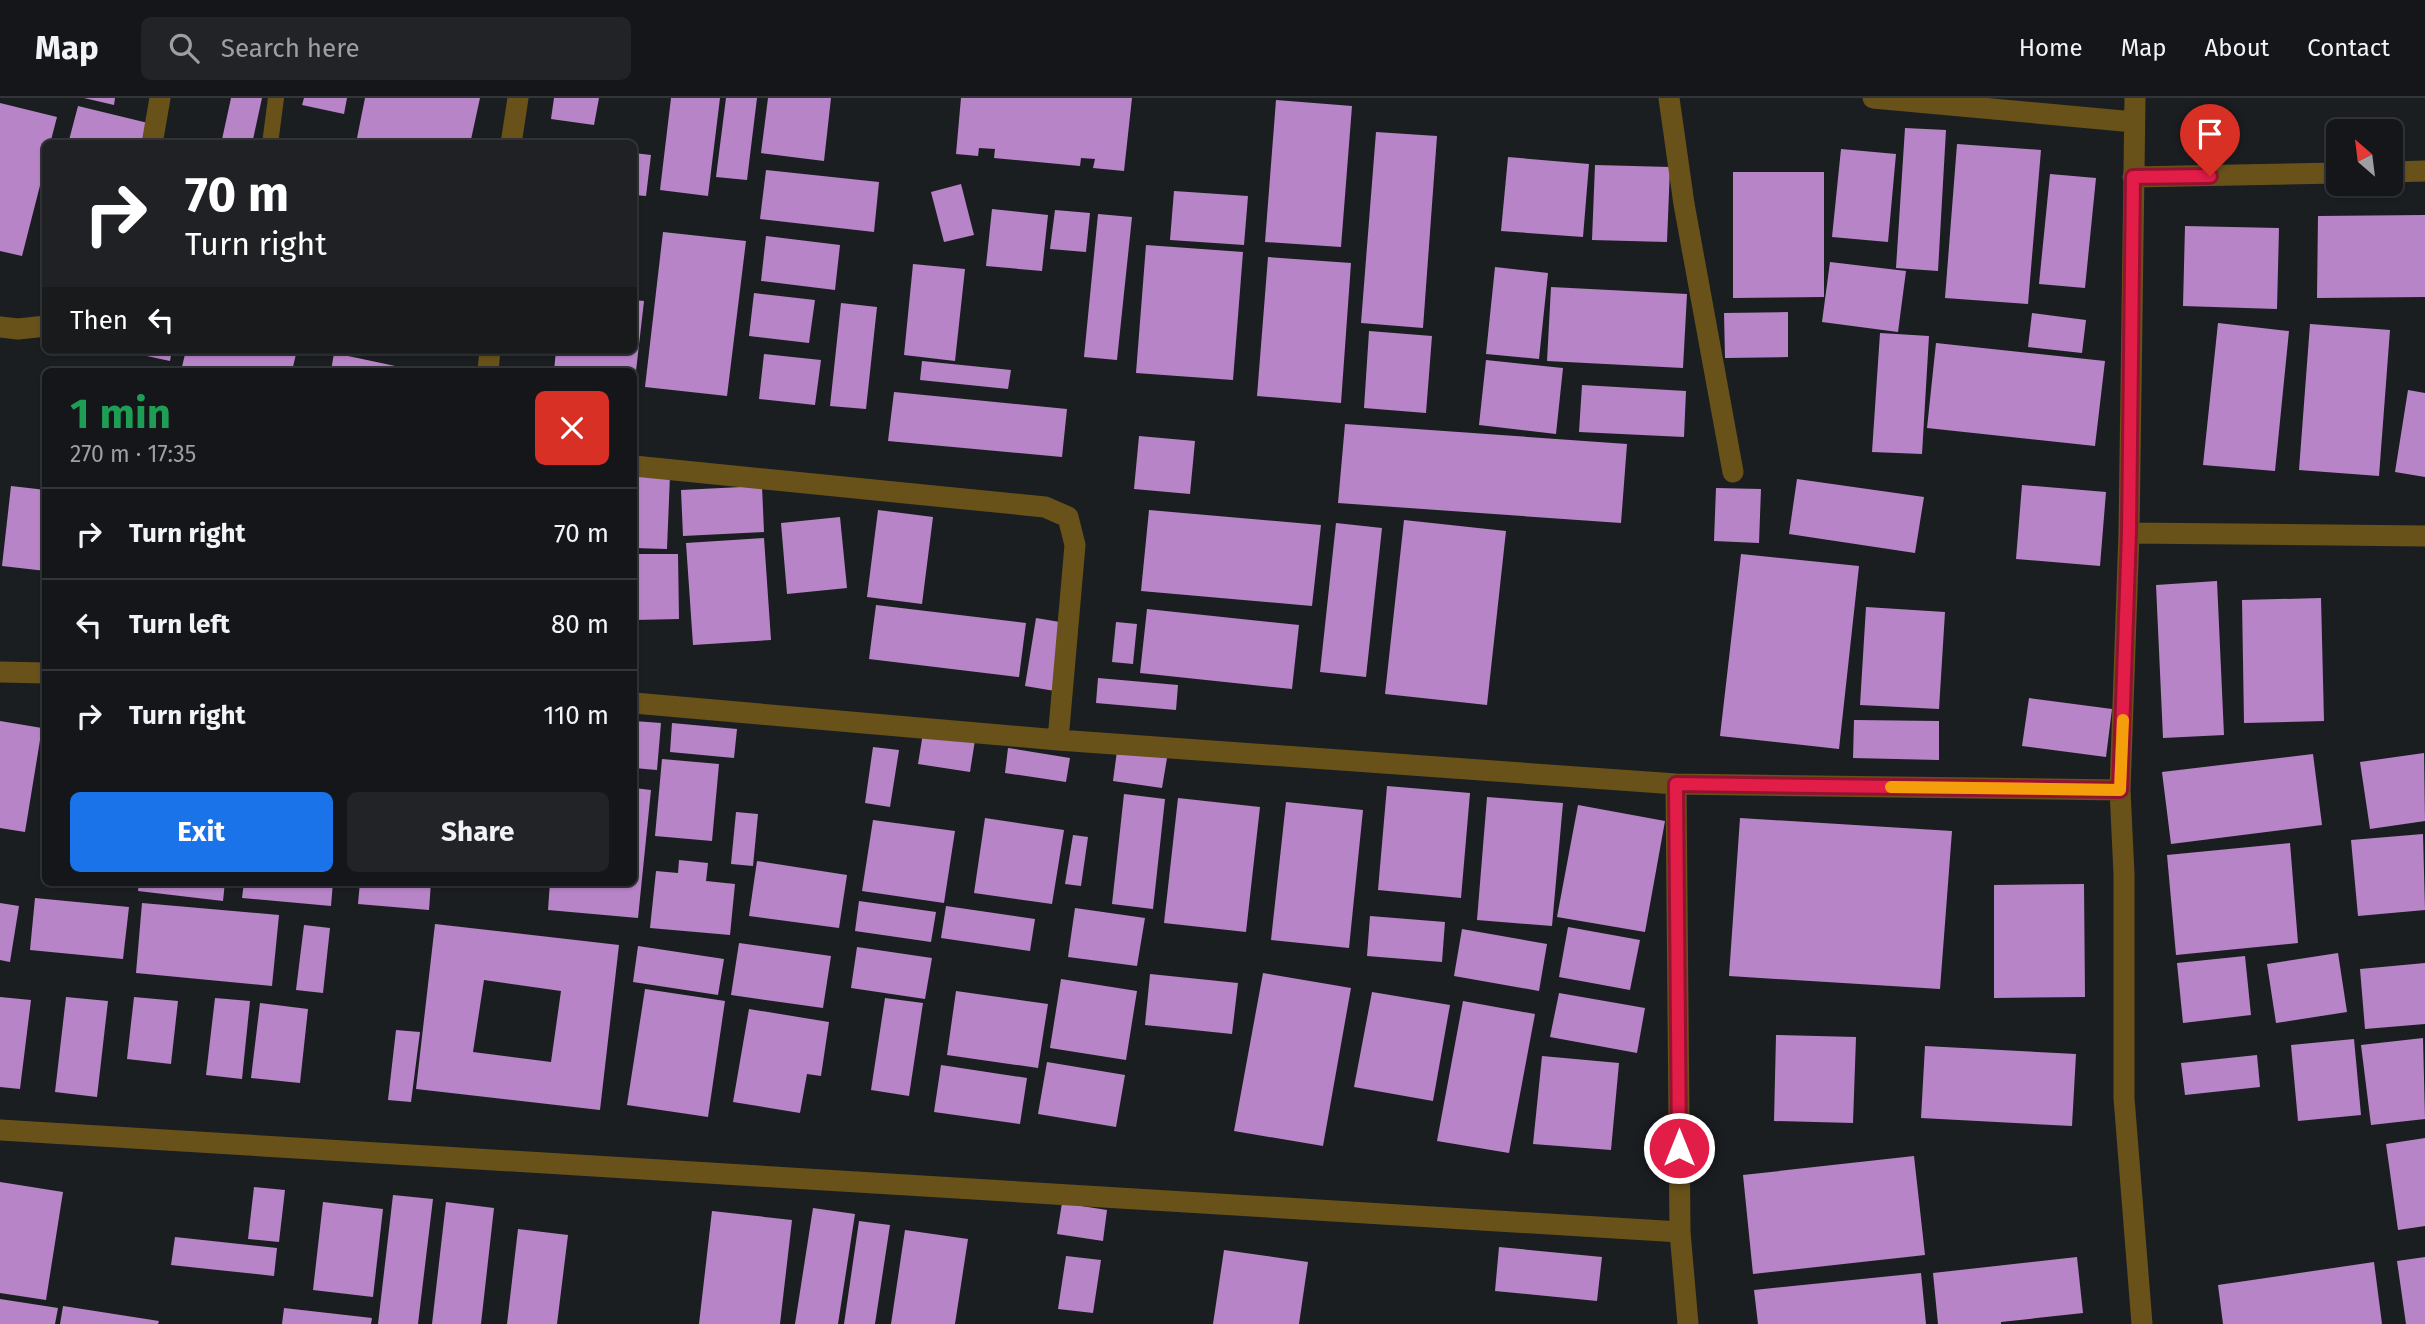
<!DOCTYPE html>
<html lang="en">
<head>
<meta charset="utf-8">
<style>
	body { margin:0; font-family:"Fira Sans",sans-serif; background:#212326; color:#f1f3f6; height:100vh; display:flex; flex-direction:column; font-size:26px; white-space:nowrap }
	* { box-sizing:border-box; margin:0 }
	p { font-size:23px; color:#9d9fa2 }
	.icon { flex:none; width:38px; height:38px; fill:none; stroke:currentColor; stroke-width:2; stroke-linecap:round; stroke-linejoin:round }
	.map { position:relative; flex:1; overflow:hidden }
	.side { position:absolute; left:42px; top:270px; width:595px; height:518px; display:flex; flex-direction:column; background:#141619; border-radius:10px; box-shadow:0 2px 5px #0004,0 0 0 2px #333538 }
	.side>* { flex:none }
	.hud { position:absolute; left:42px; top:42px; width:595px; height:214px; border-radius:10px; box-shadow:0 2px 5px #0004,0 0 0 2px #333538; background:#202124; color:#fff; overflow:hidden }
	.needle { width:46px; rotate:332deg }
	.buttons { position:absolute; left:2326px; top:21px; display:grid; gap:14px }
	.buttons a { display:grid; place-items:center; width:77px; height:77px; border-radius:10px; background:#141619; box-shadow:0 2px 5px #0004,0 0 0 2px #333538; font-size:35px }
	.pin { position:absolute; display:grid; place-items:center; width:60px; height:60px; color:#fff; margin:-72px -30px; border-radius:50% 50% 50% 0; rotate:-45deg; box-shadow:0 0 7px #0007 }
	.pin .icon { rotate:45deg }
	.me { position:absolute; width:77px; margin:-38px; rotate:0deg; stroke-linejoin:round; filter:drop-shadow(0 0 5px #0008) }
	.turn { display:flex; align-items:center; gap:24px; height:147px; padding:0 28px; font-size:32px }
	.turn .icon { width:91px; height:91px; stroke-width:2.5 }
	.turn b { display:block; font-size:49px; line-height:60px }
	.then { display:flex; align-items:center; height:66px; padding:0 28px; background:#0003; gap:14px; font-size:26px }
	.round { display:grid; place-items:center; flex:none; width:74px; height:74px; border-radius:10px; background:#212326 }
	.overview { display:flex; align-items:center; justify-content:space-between; height:119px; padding:0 28px }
	h1 { font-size:42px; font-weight:700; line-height:52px; color:#1e9e55 }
	.button { display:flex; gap:14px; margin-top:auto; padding:14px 28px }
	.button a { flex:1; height:80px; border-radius:10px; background:#1a73e8; color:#fff; font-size:28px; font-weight:700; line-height:80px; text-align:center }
	.button a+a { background:#212326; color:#f1f3f6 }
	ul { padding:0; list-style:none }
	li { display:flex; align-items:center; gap:21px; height:91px; padding:0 28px; border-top:2px solid #333538 }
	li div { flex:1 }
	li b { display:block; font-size:26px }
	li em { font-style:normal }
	header { display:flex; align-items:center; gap:42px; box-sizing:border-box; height:98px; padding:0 35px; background:#141619; border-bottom:2px solid #333538 }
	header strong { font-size:33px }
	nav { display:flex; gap:38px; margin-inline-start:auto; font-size:24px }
	.search { width:490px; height:63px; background:#212326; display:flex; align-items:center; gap:18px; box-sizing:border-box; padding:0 24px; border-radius:10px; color:#9d9fa2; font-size:26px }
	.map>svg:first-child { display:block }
</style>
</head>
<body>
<header>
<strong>Map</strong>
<div class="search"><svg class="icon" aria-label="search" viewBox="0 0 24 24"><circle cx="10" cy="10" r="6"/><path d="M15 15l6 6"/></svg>Search here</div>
<nav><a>Home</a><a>Map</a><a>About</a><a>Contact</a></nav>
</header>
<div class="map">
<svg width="2425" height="1226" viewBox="0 0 2425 1226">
	<rect width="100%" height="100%" fill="#1b1e21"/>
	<path fill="#b884c8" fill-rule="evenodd" d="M84,0H115L114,7Z
		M231,0H262L252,46H221Z
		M304,0H347L344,16L302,7Z
		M365,0H480L470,46H360L356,45Z
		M554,0H599L594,27L551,21Z
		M671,0H720L708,98L660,92Z
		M726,0H757L747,82L716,79Z
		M768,0H831L824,63L761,55Z
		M961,0H1132L1124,73L1093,70L1095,61L1081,60L1080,68L994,60L995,51L979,50L978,58L956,56Z
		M1276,2L1352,8L1341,149L1265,144Z
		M0,5L57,19L50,46H46V64L22,158L0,153Z
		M78,8L148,25L143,46H68Z
		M1905,30L1946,32L1938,173L1896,170Z
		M1376,34L1437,38L1423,230L1361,225Z
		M1957,46L2041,52L2028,206L1945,200Z
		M1841,51L1896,56L1888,144L1832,139Z
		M634,55L651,57L646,98L634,97Z
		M1508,59L1589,66L1583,139L1501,133Z
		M1595,67L1670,69L1667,144L1592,142Z
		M766,72L879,84L874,134L760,121Z
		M1733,74H1824V199L1733,200Z
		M2050,76L2096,80L2085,190L2039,186Z
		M961,86L974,137L944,144L931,94Z
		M1174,93L1248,98L1244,147L1170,142Z
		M992,111L1048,117L1042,173L986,168Z
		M1055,112L1090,115L1086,154L1050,151Z
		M1098,116L1132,119L1117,262L1084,259Z
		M2425,117V199L2317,200L2318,118Z
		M2185,128L2279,130L2277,211L2183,208Z
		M663,134L746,143L727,298L645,289Z
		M766,138L840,147L835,192L761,183Z
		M1146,147L1243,154L1233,282L1136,275Z
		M1268,159L1351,165L1341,305L1257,298Z
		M1830,164L1906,173L1898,234L1822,224Z
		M913,166L965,171L955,263L904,257Z
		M1495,169L1548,175L1539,261L1486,256Z
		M1551,189L1687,196L1683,270L1547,263Z
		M754,195L815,202L809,245L749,238Z
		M634,202L644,203L636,273H554L556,252H634Z
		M841,205L877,209L866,311L830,308Z
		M1788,214V259L1725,260L1724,215Z
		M2032,215L2086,222L2082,255L2028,249Z
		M2218,225L2289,233L2275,373L2203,367Z
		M2310,226L2390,232L2379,378L2299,372Z
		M1369,233L1432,238L1426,315L1364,310Z
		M1880,235L1929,238L1922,356L1872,354Z
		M1936,245L2105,263L2095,348L1927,330Z
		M143,252H172L170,263L142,257Z
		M186,252H297L292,273H181Z
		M334,255L414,272V273H331Z
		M764,256L821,262L815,307L759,301Z
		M1486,262L1563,270L1556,336L1479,327Z
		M922,263L1011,272L1008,291L920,282Z
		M1582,287L1686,293L1684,339L1579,334Z
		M2408,292L2425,295V379L2395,374Z
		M894,294L1067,311L1062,359L888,343Z
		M1345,326L1627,346L1621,425L1338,405Z
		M1139,338L1195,343L1190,396L1134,391Z
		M634,376L670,377L667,451L634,450Z
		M1797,381L1924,399L1915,455L1789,436Z
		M2022,387L2106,394L2100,468L2016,461Z
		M11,388L46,392V473L2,468Z
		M762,388L764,434L683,438L681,392Z
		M1716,390L1761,391L1759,445L1714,443Z
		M878,412L933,419L922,506L867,499Z
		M1149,412L1321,427L1312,508L1141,493Z
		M840,419L847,490L787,496L781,425Z
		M1404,422L1506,433L1487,607L1385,596Z
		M1336,425L1382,430L1366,579L1320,574Z
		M764,440L771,542L693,547L686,445Z
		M634,456H678L679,521L634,522Z
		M1741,456L1859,468L1839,651L1720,638Z
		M2217,483L2224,637L2163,640L2156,487Z
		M2321,500L2324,623L2244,625L2242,502Z
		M876,507L1026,525L1019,579L869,561Z
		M1866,509L1945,514L1939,611L1860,607Z
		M1147,511L1299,527L1292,591L1140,575Z
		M1036,520L1066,525L1055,593L1025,588Z
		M1116,524L1137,526L1133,566L1112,564Z
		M1098,580L1178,587L1176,612L1096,605Z
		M2029,600L2112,611L2106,659L2022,648Z
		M1854,622L1939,623V662L1853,660Z
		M0,623L42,630L25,734L0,730Z
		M634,623L661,625L657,672L634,670Z
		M672,625L737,631L734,660L670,654Z
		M923,635L975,642L970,674L918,666Z
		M873,649L899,652L890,709L865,705Z
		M1008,650L1070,660L1066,684L1005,675Z
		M1117,653L1167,660L1162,690L1113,683Z
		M2424,655L2425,723L2370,731L2360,664Z
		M2313,656L2322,727L2171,746L2162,674Z
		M662,661L719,666L712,743L655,738Z
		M1387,688L1470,695L1461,800L1378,792Z
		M634,690L651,692L638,820L548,812L550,784H634Z
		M1124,696L1165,701L1153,811L1112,806Z
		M1487,699L1563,705L1552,828L1477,822Z
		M1178,700L1260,709L1246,834L1164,825Z
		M1286,704L1363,712L1349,850L1271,842Z
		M1578,707L1665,723L1645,834L1557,819Z
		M736,714L758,716L753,768L731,766Z
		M985,720L1064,732L1052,806L974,795Z
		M1740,720L1952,733L1940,891L1729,878Z
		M873,722L955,733L944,805L862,793Z
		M2423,736L2425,812L2358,818L2351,742Z
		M1073,737L1088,739L1081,788L1065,786Z
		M2290,745L2298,845L2176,857L2167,757Z
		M679,762L708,765L706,783L735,786L730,837L650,830L656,773L678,775Z
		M757,763L847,777L839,830L749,818Z
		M139,784H225L223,803L138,793Z
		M244,784H333L331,808L242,800Z
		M360,784H431L429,812L358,806Z
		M2084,786L2085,899L1994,900V787Z
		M35,800L129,809L123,861L30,852Z
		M859,803L936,814L931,844L855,833Z
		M0,805L19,808L10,864L0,862Z
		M142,805L279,817L272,888L136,875Z
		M946,808L1035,821L1030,853L941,840Z
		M1075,810L1145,820L1137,868L1068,859Z
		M1370,818L1445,824L1442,864L1367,858Z
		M435,826L619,847L600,1012L416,991ZM484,882L561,893L551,964L473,954Z
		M304,827L330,830L323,895L296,892Z
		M1568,829L1640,842L1630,892L1559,879Z
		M1462,831L1547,846L1539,893L1454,878Z
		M739,845L831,858L823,910L731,897Z
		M638,848L724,861L718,897L633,884Z
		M857,849L932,860L925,901L851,890Z
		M2338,855L2347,914L2276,925L2267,866Z
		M2245,858L2251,917L2183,925L2177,865Z
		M2425,865V926L2365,931L2360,871Z
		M1263,875L1351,890L1323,1048L1234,1033Z
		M1150,876L1238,885L1232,936L1145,927Z
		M1061,881L1137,893L1126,962L1050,950Z
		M645,891L725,903L708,1019L627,1007Z
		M956,893L1048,906L1038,970L947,957Z
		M1372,894L1450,907L1433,1003L1354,989Z
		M1559,895L1645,910L1637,955L1550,939Z
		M0,899L31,902L20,991L0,989Z
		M66,899L108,903L97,999L55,994Z
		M134,899L178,903L171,966L127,961Z
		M215,900L250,903L242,981L206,977Z
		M885,900L923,905L909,998L871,992Z
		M1463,903L1535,916L1509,1055L1437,1043Z
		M260,905L308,911L300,985L251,980Z
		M749,911L829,924L821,978L807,976L800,1015L733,1004Z
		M396,932L420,934L411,1004L388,1002Z
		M1776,937L1856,939L1853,1025L1774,1023Z
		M2423,940L2425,1021L2371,1027L2361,947Z
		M2354,941L2361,1017L2298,1023L2291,947Z
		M1925,948L2076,956L2072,1028L1921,1020Z
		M2257,957L2260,989L2185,997L2181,965Z
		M1542,958L1619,965L1611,1052L1533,1046Z
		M1047,964L1125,977L1116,1029L1038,1016Z
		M941,967L1027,980L1020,1026L934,1014Z
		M2425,1040V1128L2398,1132L2386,1046Z
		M1914,1058L1925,1157L1753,1176L1743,1077Z
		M0,1084L63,1094L46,1202L0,1195Z
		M254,1089L285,1092L279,1144L248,1141Z
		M393,1097L433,1101L418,1226H378Z
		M323,1104L383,1111L373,1199L313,1192Z
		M446,1104L494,1110L481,1226H432Z
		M1062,1105L1107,1112L1103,1143L1057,1136Z
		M813,1110L855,1116L838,1226H795Z
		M712,1113L792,1122L780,1226H699Z
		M859,1123L890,1127L875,1226H844Z
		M518,1131L568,1137L557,1226H507Z
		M905,1132L968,1141L955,1226H891Z
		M175,1139L277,1150L274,1178L171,1167Z
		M1499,1149L1602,1159L1597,1203L1495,1193Z
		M1224,1152L1308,1164L1299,1226H1213Z
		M1066,1158L1101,1162L1093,1215L1058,1211Z
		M2077,1159L2083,1215L2001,1224V1226H1938L1933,1175Z
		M2425,1159V1226H2406L2397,1163Z
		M2374,1164L2382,1226H2223L2218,1187Z
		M1921,1175L1926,1226H1758L1754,1192Z
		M0,1201L58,1210L55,1226H0Z
		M63,1208L159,1223L158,1226H60Z
		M284,1210L372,1220L371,1226H282Z"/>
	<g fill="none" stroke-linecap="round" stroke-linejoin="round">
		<path stroke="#68521a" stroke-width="16" d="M270,46L276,0"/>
		<path stroke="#68521a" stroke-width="21" d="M1669,0L1684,106L1733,374
			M1873,0L2134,24
			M2135,0L2129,435L2120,692L2124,776V1000L2142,1226
			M152,46L160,0
			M511,46L518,0
			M2390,74L2425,73
			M2133,79L2338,75
			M0,229L18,231L46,228
			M488,273L490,252
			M634,368L1045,409L1068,419L1075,447L1058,642
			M2129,435L2425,438
			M0,574L46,575
			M634,605L1058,642L1676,686L2120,692
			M1676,686L1680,1134L1688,1226
			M0,1032L1680,1134"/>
	</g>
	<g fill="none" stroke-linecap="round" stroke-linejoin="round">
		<g stroke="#92132f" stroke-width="18">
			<path id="route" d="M1679,1050L1676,686L2120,692L2129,435L2133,79L2210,78"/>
		</g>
		<use href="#route" stroke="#e11d48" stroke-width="12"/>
		<path stroke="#f59e0b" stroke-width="12" d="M1891,689L2120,692L2123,622"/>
	</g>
</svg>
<div class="buttons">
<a><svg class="needle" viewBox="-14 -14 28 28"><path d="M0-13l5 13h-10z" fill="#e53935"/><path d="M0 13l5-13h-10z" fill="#9d9fa2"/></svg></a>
</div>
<div class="pin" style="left:2210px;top:78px;background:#d93025"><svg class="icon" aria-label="arrive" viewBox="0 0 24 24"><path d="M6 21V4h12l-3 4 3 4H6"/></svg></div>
<svg class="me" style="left:1679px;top:1050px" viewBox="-20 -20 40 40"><circle r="17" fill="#e11d48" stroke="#fff" stroke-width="3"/><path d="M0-11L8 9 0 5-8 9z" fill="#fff"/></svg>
<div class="hud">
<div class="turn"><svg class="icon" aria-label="right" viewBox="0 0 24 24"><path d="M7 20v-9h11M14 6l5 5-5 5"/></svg><div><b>70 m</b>Turn right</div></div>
<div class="then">Then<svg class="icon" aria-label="left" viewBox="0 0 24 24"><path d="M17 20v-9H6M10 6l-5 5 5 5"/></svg></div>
</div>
<section class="side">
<div class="overview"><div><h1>1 min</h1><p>270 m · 17:35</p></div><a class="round" style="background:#d93025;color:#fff"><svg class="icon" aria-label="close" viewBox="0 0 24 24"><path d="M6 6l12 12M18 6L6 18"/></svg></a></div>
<ul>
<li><svg class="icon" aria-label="right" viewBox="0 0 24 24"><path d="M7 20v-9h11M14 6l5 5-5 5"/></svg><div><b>Turn right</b></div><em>70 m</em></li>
<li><svg class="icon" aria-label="left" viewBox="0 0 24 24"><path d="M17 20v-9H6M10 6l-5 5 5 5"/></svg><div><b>Turn left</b></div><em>80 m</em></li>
<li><svg class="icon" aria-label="right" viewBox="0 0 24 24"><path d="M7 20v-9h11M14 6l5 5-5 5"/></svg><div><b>Turn right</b></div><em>110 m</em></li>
</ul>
<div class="button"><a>Exit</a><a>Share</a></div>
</section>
</div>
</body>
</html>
